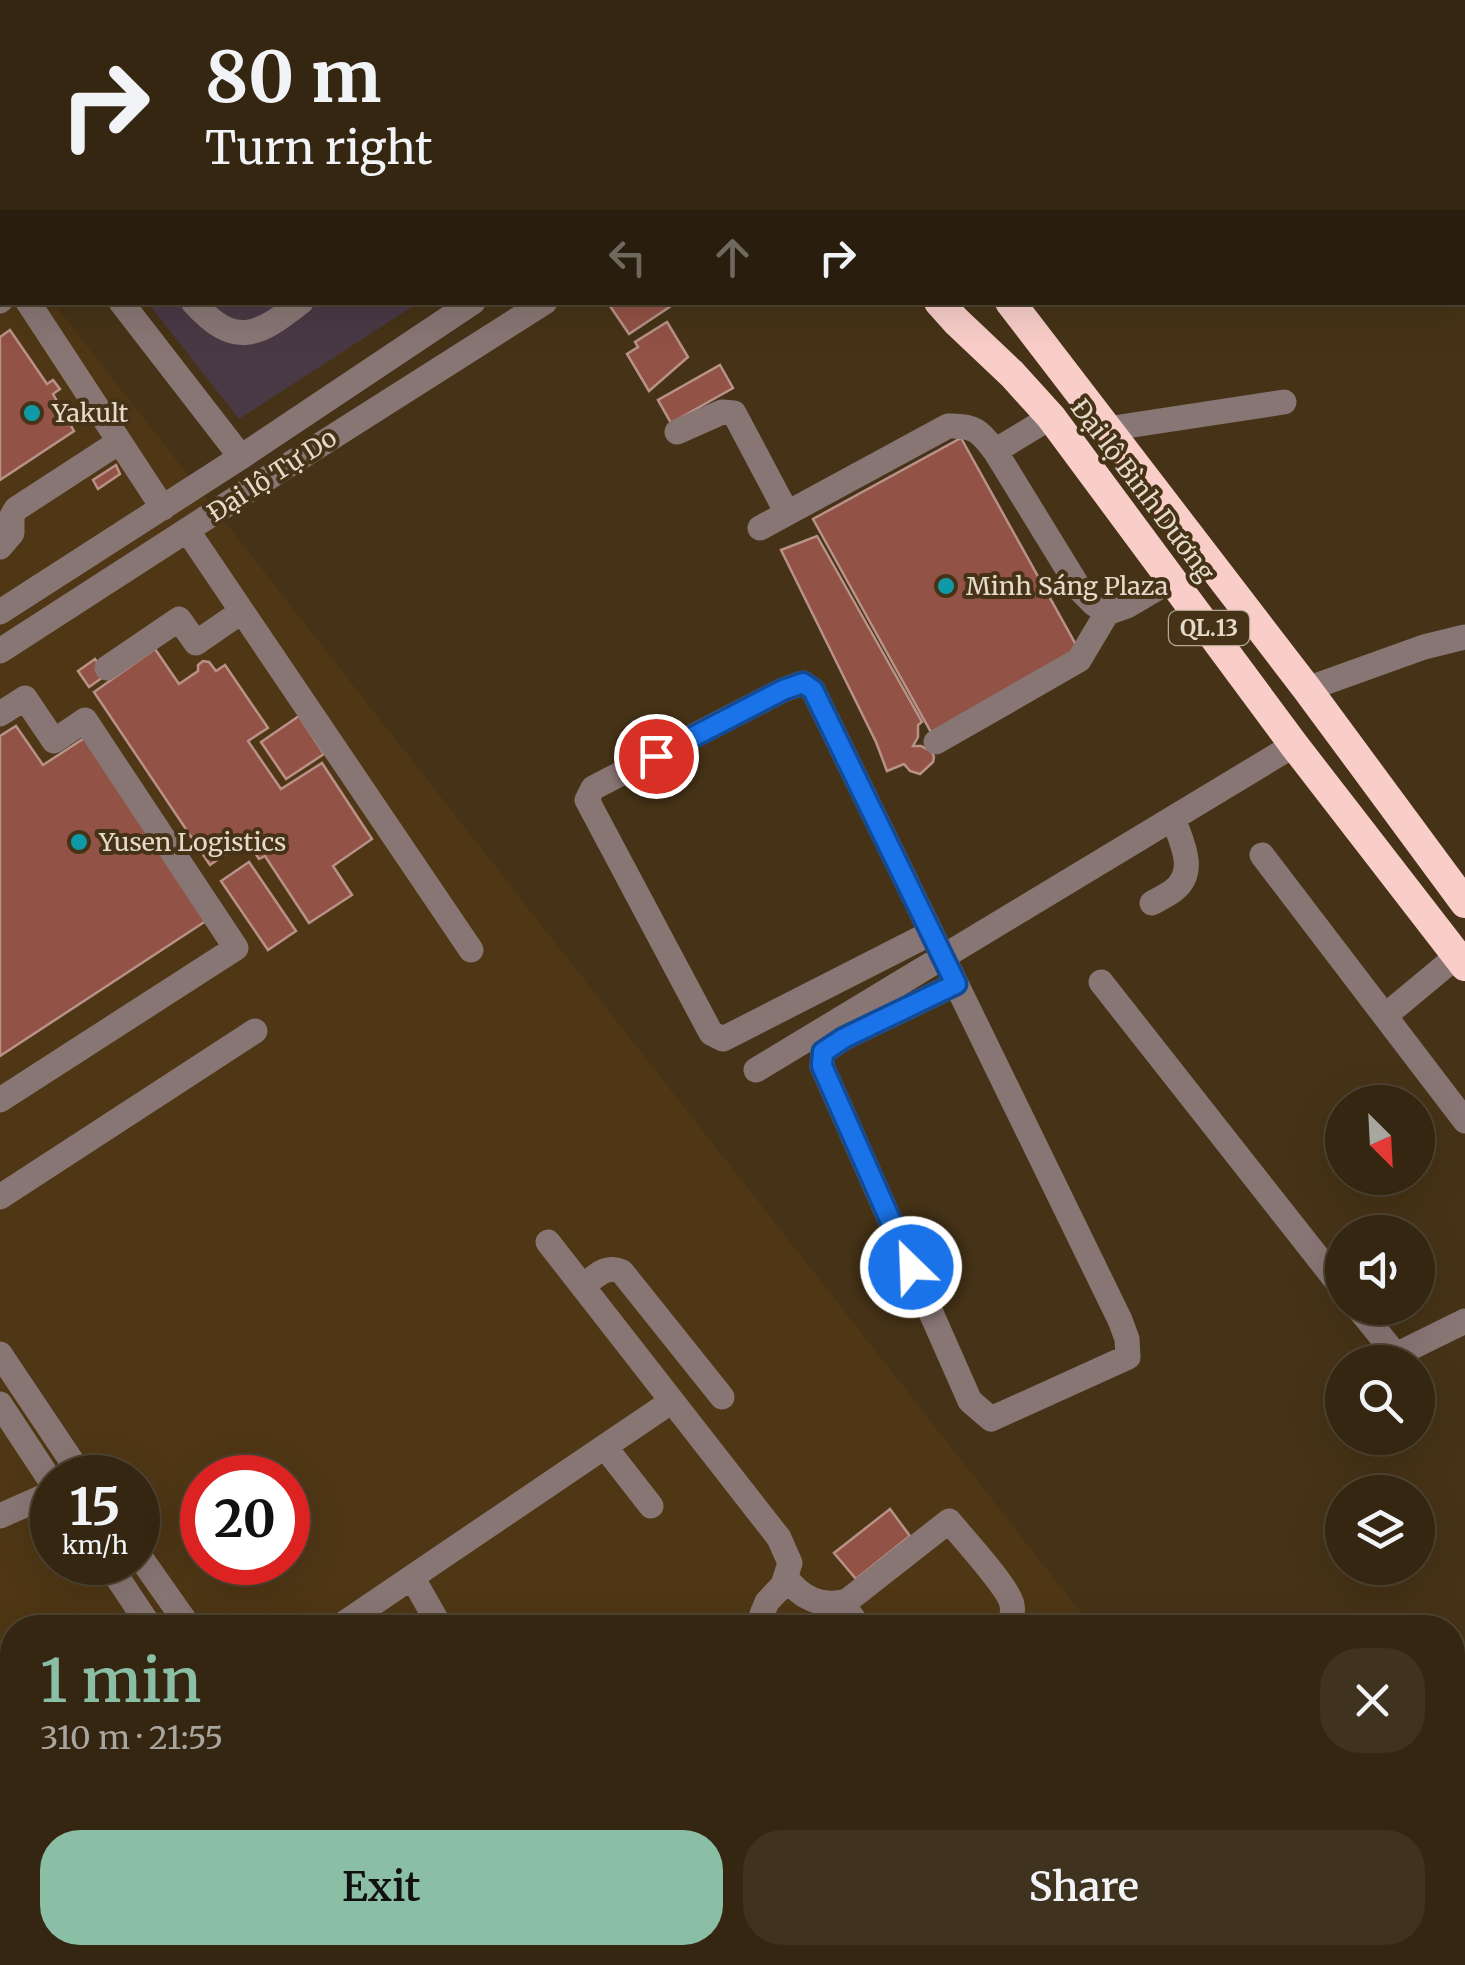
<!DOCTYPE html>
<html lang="en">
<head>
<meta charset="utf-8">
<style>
	body { margin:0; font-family:Merriweather,serif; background:#3f321f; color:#f1f3f6; height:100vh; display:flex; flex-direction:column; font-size:38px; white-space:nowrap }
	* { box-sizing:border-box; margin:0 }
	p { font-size:32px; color:#a9a59f }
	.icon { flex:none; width:55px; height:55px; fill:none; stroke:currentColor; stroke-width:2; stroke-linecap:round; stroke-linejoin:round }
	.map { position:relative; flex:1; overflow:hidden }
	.sheet { position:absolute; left:0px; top:1615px; width:1465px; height:350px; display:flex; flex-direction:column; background:#342611; border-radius:40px 40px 0 0; box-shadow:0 10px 40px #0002,0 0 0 2px #4e4331 }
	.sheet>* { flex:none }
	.banner { position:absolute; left:0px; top:0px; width:1465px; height:305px; box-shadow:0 10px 40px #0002,0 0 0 2px #4e4331; background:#342611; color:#f1f3f6; overflow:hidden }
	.needle { width:65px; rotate:156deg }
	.buttons { position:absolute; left:1325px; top:1085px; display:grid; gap:20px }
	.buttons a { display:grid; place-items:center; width:110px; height:110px; border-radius:50%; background:#342611; box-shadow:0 10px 40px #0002,0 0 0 2px #4e4331; font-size:50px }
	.speed { position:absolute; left:30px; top:1455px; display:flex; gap:20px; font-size:50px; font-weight:700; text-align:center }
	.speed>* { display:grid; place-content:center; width:130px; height:130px; border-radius:50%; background:#342611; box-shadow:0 10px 40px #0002,0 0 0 2px #4e4331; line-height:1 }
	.speed small { font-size:25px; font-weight:400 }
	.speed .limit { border:15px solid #d22; background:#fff; color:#111 }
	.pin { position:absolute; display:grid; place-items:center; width:85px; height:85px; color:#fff; margin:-42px; border:5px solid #fff; border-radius:50%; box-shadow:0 2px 10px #0007 }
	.me { position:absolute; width:110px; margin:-55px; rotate:336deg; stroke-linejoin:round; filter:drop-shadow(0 0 8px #0008) }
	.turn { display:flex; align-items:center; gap:35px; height:210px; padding:0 40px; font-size:45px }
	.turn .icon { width:130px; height:130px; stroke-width:2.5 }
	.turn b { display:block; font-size:70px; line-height:85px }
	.lanes { display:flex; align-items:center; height:95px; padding:0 40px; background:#0003; justify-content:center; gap:50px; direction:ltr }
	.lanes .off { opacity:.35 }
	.round { display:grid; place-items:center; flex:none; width:105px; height:105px; border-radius:40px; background:#3f321f }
	.summary { display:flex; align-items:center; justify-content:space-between; height:170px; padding:0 40px }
	h1 { font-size:60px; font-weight:600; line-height:75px; color:#8abfa5 }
	.cta { display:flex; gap:20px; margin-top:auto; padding:20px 40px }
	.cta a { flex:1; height:115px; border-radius:40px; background:#8abfa5; color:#111; font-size:40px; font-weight:600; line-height:115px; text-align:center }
	.cta a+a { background:#3f321f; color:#f1f3f6 }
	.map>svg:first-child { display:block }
</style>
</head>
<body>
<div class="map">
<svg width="1465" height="1965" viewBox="0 0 1465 1965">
	<rect width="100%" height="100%" fill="#463317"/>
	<path fill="#493945" d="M0,0H684L686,2H2V115L0,112Z
		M148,303H418L239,419Z"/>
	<path fill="#4f3715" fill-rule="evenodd" d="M0,235L2,239V302L53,303L1092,1627L12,1628V1952L398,1953L371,1965H0ZM52,1478H138V1562H52ZM202,1478H288V1562H202Z"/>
	<path fill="#925245" stroke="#b89189" stroke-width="2.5" d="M67,0H406V2H64Z
		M616,302H677L629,334L610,306Z
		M667,322L688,357L649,391L627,354L638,347L635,342Z
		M10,330L47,384L53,380L60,389L53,394L74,431L0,480V337Z
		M720,365L733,388L671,423L658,400Z
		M961,438L1080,652L932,734L813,519Z
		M116,465L120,474L98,489L93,480Z
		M817,536L922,722L918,725V737L913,746H921L932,752L934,757L933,762L920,774L910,771L904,764L887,771L876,742L781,550Z
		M155,649L179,684L198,671V665L203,661L209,662L216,671L225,665L268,728L248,741L281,789L322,763L372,839L333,866L352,895L309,923L265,856L259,859L251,847L256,843L251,836L210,865L94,692Z
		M95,659L106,675L89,687L78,671Z
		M299,716L324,754L286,779L261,742Z
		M16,726L43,765L89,735L209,919L0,1056V736Z
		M249,862L296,931L268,950L221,881Z
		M890,1509L910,1536L856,1579L834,1553Z"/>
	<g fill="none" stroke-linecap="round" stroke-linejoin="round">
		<path stroke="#887674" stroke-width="25" d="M40,2L44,0
			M472,2L473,0
			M1126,2V0
			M1462,11L1465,5
			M0,32L2,30
			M1462,84H1465
			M0,149L2,152
			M0,301L2,299
			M28,302L163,508
			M121,302L241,457
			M193,302C235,349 258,336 301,302
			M1107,429L1284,402
			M677,432L722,412L734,413L787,513
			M995,451L1051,417
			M760,528L948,426C974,425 980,431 995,451L1081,591L1093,603L1107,613L1127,606L1173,579
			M187,530L471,950
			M0,547L12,533V516L16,509L119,442
			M0,612L241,457L473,302
			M0,651L260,483L545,302
			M107,668L179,619L196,643L241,612
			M1307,689L1424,647L1465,637
			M0,714L25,698L54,741L85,720L236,948L0,1100
			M936,742L1079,660L1107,613
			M1262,855L1465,1121
			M1152,903C1159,899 1168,895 1174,890C1198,871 1181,841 1173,818
			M931,933L723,1039L711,1033L587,800L593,788L783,690L803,683L813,690L1120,1320L1127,1339L1128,1357L991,1419L970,1401L822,1066L823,1052L844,1038L956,984
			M1101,982L1342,1288
			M1386,1015L1457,956
			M756,1070L1294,745
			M0,1197L255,1031
			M548,1242L779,1538L790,1563L783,1585L767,1602L762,1614L770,1628
			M583,1287C594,1277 606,1264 622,1272L722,1397
			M1358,1308L1396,1355L1465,1321
			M0,1354L83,1478
			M0,1404L52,1483
			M605,1447L651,1506
			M0,1516L52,1493
			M138,1554L190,1628
			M107,1562L151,1628
			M412,1577L441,1628
			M786,1577C800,1598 822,1608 847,1601L949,1521C962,1537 1010,1589 1012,1605C1014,1615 1010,1621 1005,1628
			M842,1603L860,1628
			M337,1628L672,1401
			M0,1732L12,1759
			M904,1952L912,1965
			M1139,1952L1145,1965
			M1356,1952L1364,1965"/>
		<path stroke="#f9cec9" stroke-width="30" d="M704,0L706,2
			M779,0L781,2
			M939,302L956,321L1012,374L1051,417L1294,745L1465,966
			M1010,302L1307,689L1465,903"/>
	</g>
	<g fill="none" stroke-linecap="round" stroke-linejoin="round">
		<g stroke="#114b97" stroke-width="25">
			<path id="route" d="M656,756L783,690L803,683L813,690L956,984L844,1038L823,1052L822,1066L911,1267"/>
		</g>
		<use href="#route" stroke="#1a73e8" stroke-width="18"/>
	</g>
	<g fill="#0f9aa8" stroke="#463317" stroke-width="4">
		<circle cx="32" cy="413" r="10"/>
		<circle cx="946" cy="586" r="10"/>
		<circle cx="79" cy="842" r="10"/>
	</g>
	<g text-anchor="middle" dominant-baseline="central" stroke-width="8" stroke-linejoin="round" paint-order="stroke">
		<rect fill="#463317" stroke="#b6a894" stroke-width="2.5" x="1169" y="611" width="80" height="34" rx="8"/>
		<g font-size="22" font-weight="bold" fill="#e6daca">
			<text x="1209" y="628">QL.13</text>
		</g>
		<g font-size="25" fill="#e6daca" stroke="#463317" text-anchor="start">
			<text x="52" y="413">Yakult</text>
			<text x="966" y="586">Minh Sáng Plaza</text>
			<text x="99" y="842">Yusen Logistics</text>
		</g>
		<g font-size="25" fill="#e6daca" stroke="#463317">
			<text transform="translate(272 475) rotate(-33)">Đại lộ Tự Do</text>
			<text transform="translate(1143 490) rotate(53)">Đại lộ Bình Dương</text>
		</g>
	</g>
</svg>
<div class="buttons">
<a><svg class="needle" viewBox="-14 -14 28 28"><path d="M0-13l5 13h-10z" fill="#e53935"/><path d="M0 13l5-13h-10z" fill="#a9a59f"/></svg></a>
<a><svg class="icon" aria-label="sound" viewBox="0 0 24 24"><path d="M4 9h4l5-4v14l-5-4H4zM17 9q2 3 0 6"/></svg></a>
<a><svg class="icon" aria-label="search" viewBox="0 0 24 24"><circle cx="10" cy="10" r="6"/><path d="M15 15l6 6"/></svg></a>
<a><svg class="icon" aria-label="layers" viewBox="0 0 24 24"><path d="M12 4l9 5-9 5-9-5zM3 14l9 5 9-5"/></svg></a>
</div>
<div class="speed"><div>15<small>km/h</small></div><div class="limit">20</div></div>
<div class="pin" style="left:656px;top:756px;background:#d93025"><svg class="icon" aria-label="arrive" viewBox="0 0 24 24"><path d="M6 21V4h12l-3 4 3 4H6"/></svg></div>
<svg class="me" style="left:911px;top:1267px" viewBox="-20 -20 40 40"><circle r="17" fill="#1a73e8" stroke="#fff" stroke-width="3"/><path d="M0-11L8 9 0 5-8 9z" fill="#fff"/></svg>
<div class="banner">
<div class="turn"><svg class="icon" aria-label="right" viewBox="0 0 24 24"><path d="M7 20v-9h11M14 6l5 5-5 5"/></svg><div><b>80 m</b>Turn right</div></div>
<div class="lanes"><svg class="icon off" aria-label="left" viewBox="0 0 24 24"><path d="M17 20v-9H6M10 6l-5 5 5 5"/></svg><svg class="icon off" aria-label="ahead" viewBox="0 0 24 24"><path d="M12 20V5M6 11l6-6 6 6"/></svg><svg class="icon" aria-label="right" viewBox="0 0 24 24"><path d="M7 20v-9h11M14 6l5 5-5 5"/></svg></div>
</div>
<section class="sheet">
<div class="summary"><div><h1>1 min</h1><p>310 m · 21:55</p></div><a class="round"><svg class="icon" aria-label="close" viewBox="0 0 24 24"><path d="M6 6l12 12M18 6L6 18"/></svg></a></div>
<div class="cta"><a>Exit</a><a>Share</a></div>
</section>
</div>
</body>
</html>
